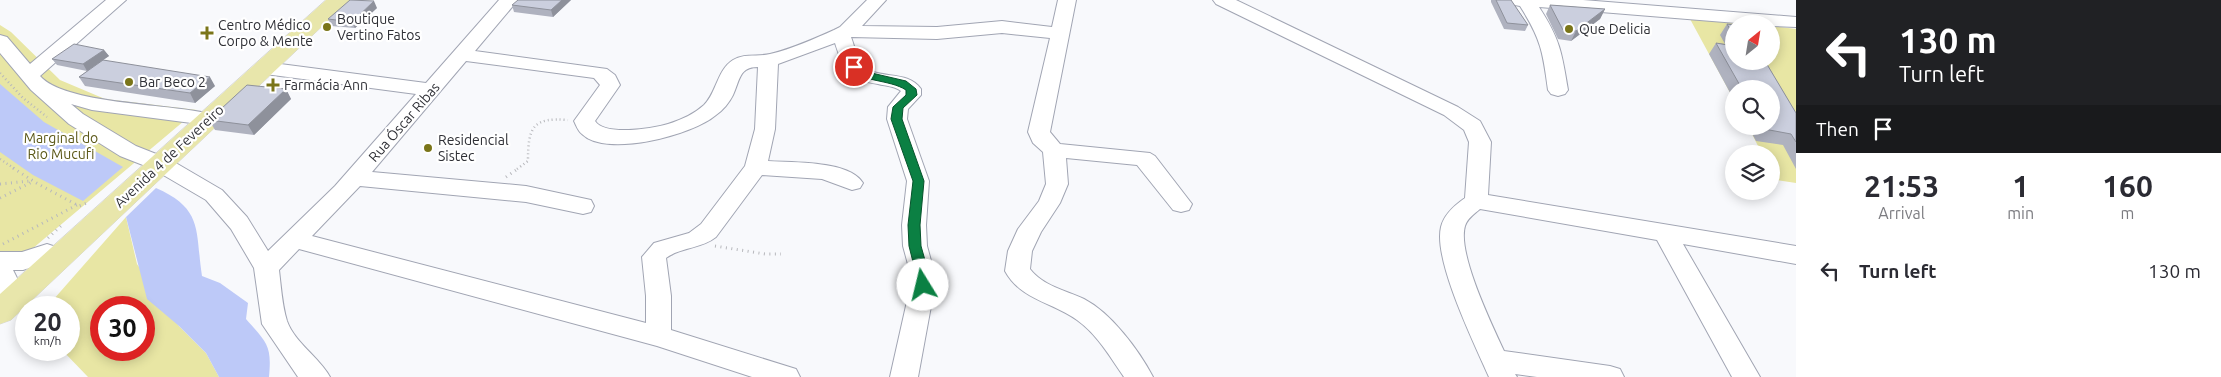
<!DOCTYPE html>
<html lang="en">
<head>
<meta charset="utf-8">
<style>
	body { margin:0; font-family:Ubuntu,sans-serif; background:#f2f2f3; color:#2b2b33; height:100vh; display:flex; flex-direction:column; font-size:19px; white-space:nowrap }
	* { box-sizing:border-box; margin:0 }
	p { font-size:16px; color:#7c7c81 }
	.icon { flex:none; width:28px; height:28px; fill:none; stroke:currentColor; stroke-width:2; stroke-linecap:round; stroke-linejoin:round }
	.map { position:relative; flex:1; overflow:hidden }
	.sheet { display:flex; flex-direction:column; background:#fff; width:425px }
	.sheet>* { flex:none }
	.banner { background:#202124; color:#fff; overflow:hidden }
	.needle { width:32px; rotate:30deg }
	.tools { position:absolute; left:1725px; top:15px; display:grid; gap:10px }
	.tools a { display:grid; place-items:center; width:55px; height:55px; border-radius:50%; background:#fff; box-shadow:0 2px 12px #0003; font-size:25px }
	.speed { position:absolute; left:15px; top:296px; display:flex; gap:10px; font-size:25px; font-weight:700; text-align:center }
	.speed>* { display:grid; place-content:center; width:65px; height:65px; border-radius:50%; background:#fff; box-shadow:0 2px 12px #0003; line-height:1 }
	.speed small { font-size:12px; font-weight:400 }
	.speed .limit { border:8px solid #d22; background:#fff; color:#111 }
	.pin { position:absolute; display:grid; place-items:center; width:42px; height:42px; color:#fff; margin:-21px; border:2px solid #fff; border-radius:50%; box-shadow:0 1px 5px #0007 }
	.me { position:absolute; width:55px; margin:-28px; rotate:351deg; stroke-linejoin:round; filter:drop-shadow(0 0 4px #0008) }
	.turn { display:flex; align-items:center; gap:18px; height:105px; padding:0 20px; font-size:22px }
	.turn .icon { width:65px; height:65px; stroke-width:2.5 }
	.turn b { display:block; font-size:35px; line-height:42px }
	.then { display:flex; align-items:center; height:48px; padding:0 20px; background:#0003; gap:10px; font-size:19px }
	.eta { display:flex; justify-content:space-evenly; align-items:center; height:85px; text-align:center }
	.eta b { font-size:30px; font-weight:700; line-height:35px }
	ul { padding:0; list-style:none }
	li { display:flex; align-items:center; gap:15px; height:65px; padding:0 20px }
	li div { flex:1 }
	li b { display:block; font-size:19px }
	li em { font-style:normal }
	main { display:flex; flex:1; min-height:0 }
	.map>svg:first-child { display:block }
</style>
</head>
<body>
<main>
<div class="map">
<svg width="1796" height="377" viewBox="0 0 1796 377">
	<rect width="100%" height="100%" fill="#f8f9fc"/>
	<path fill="#e8e6a4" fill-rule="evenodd" d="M1690,19L1741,24H1734V61H1771V26L1796,29V183L1776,180L1771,170V154H1762L1748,126H1771V89H1734V100Z
		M0,25L11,32L60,80L105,99L197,110L0,276Z
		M126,217L137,264L179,326L206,353L219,377H88L62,350H69V308H46ZM101,308H144V350H101Z"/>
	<path fill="#bdc9f8" d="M0,84L44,122L123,167L83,201L33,175L0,152Z
		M156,188C204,209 195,231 202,276L220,283L248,303L246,319C267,343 272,345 269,377H219L206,353L179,326L147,299L126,217Z"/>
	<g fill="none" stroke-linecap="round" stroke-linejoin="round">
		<g stroke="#a1a5b3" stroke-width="2">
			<path id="minor" d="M106,0H126L40,76C64,104 168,104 206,113L209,118L206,123L199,124L92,110L71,104L83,114L136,146L169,159L222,190L247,217L268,251L335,186L416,94L265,74L258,72L255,68L258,64L265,62L426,83L499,0H518L475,51L607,69L615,75L620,85L595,121C604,136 652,129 668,124C681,120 694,114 704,105C717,92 717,70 733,60C744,53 758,57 770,54C792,49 814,39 834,30L840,27L867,0H886L862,26L937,27L1002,21L1052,27L1058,0H1076L1050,132L1060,144L1150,153L1155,156L1192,204L1189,210L1181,212L1173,210L1137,165L1066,158L1068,184L1060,203L1041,232L1032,251L1030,269C1043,286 1065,290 1084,299C1111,313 1139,350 1153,377H1124C1110,357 1097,334 1077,320C1052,302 1021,300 1005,271L1008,251L1018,229L1039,201L1046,184L1043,152L1033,143L1028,132L1050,38L1002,33L937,39L851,37C854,45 856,55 861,63C874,82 907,68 921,89V95L908,109L907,119L929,181L926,225L927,246L936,279L918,377H890L912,279L903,246L902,225L907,181L887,119L888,107L901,91C894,86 886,86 878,84C850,80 843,69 835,43L778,64L775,129L768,161C793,163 849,160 863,183L860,188L852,190L822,179L762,175L716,237C701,249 681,247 666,258L671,296V330L796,369L800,377H752L657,346L299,249L279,270C281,286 282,305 287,321C295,343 319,357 330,377H298L262,324L254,268L231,229L206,200L153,169L120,156L69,124L31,90L0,53V35L7,37L30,64ZM466,61L594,78L600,85L574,121C576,125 578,131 582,134C606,158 693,135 716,115C723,110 729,103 733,95C740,80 739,67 758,67L755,129L745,166L701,224L689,233L654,243L642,257L646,296V323L312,236L360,186L526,202L583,214L591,212L594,206L591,200L526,186L372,172Z
				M1213,0H1236L1458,107L1480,121L1491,142L1488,195L1796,246V264L1683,244L1760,377H1732L1657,240L1480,209C1474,214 1467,219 1465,226C1457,253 1492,325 1504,351L1610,366L1620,369L1624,377H1537L1515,374L1517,377H1489C1475,345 1433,260 1441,227C1444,214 1455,205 1465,198L1469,142L1464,130L1444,115L1216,4Z
				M1506,0H1583L1796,17V27L1771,26V24H1749L1539,7C1560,39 1562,53 1568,90L1565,94L1558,96L1551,94L1548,90C1543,52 1541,39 1520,6L1509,4Z
				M47,244L56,247L59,253L56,259L23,270H13L22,288L18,295L9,297L0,295V252H22Z"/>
		</g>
		<g stroke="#d5d6d7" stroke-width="1">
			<path id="major" d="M326,0H350L11,320L0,324V294Z"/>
		</g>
		<path stroke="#b7b8bc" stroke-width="2.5" stroke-dasharray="1 3" stroke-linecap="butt" d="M0,73L23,98L47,117
			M0,159L15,169
			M517,169L528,161C528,127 533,117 568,120"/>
		<path stroke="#b7b8bc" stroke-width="3" stroke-dasharray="1 4.5" stroke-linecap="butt" d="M13,168L38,184L79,206L87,203
			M506,177L519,168
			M0,184L30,181
			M0,198L34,181
			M48,238L62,225
			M3,244L77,205
			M715,246L765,254H781"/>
		<use href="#minor" fill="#fff" fill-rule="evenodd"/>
		<use href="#major" fill="#e8e6ab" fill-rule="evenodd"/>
	</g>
	<path fill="#afb2bf" d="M571,0L553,17L514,12L512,5Z
		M1491,0H1511L1528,25L1525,31L1504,29L1491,2Z
		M1550,5L1605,9L1600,19L1571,41L1558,39L1546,14Z
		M377,8L355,28L331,26L328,19Z
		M1727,24L1734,25V61H1765L1796,113V169L1783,145L1756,141L1748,126H1771V89H1734V100L1709,54L1716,43L1725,44L1720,35Z
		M104,50L109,56L103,60L215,86L195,103L85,86L79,77L87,71L57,65L52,59Z
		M286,89L291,99L254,135L215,130L209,120Z"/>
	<path fill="#8e919b" d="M562,0H571L553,17L551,10Z
		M374,1L377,8L355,28L352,22Z
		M1605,9L1600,19L1571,41L1576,31Z
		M104,50L109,56L87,71L83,64Z
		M210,77L215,86L195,103L190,93Z
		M286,89L291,99L254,135L248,125Z"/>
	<path fill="#cbcfde" stroke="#8e919b" d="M350,0L374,1L352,22L328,19Z
		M518,0H562L551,10L512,5Z
		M1496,0H1511L1528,25L1507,23Z
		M1550,5L1605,9L1576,31L1563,30Z
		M1727,24L1734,25V36Z
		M1716,43L1734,46V61H1765L1796,113V142L1791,134L1764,129L1762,126H1771V89H1742Z
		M74,44L104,50L83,64L52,59Z
		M103,60L210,77L190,93L79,77Z
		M247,85L286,89L248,125L209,120Z"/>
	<path fill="#0b8043" stroke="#07532c" d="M854,64L863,71L906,81L916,89L917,95L903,108L902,119L924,181L920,225L921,246L930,278L927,288L923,289L917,285V278L909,246L908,225L913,181L891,119L893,107L906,95V90C889,79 862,83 849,67Z"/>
	<g fill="#7a7519" stroke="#fff" stroke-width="2">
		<circle cx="327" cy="27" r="5"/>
		<circle cx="1569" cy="29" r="5"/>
		<path d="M204.5 25.5h5v5h5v5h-5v5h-5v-5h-5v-5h5z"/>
		<circle cx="129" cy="82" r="5"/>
		<path d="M270.5 77.5h5v5h5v5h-5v5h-5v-5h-5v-5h5z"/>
		<circle cx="428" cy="148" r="5"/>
	</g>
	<g text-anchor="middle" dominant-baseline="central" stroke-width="4.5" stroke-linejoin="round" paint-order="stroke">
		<g font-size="14" fill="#2f3036" stroke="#fff" text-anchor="start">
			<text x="337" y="19">Boutique<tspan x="337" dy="16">Vertino Fatos</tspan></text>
			<text x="218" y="25">Centro Médico<tspan x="218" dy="16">Corpo &amp; Mente</tspan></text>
			<text x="1579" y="29">Que Delicia</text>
			<text x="139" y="82">Bar Beco 2</text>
			<text x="284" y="85">Farmácia Ann</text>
			<text x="438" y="140">Residencial<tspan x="438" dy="16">Sistec</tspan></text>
		</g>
		<g font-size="14" fill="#2f3036" stroke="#fff">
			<text transform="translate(404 122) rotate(-49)">Rua Óscar Ribas</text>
			<text transform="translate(169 156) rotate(-43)">Avenida 4 de Fevereiro</text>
		</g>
		<g font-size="14" fill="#5c5919" stroke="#fff">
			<text x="61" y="138">Marginal do<tspan x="61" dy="16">Rio Mucufi</tspan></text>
		</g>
	</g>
</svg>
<div class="tools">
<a><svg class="needle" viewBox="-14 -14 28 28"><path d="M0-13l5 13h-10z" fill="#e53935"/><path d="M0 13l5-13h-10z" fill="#7c7c81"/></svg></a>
<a><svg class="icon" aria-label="search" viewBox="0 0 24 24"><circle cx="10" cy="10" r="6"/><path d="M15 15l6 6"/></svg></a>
<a><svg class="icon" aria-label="layers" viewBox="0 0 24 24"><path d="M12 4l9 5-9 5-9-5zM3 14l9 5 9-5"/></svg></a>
</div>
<div class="speed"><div>20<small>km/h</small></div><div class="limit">30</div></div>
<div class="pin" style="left:854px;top:67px;background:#d93025"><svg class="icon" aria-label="arrive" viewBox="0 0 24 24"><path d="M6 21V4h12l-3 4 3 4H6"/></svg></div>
<svg class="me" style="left:923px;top:285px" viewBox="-20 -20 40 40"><circle r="19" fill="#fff"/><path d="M0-13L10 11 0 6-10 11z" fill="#0b8043"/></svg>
</div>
<section class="sheet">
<div class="banner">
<div class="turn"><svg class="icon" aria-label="left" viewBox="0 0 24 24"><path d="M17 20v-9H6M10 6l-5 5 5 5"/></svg><div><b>130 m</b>Turn left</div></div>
<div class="then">Then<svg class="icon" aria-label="arrive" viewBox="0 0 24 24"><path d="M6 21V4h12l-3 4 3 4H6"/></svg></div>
</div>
<div class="eta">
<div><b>21:53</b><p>Arrival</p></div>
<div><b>1</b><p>min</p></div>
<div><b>160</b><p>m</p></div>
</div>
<ul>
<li><svg class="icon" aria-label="left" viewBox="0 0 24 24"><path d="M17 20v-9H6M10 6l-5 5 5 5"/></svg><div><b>Turn left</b></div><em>130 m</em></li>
</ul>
</section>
</main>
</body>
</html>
